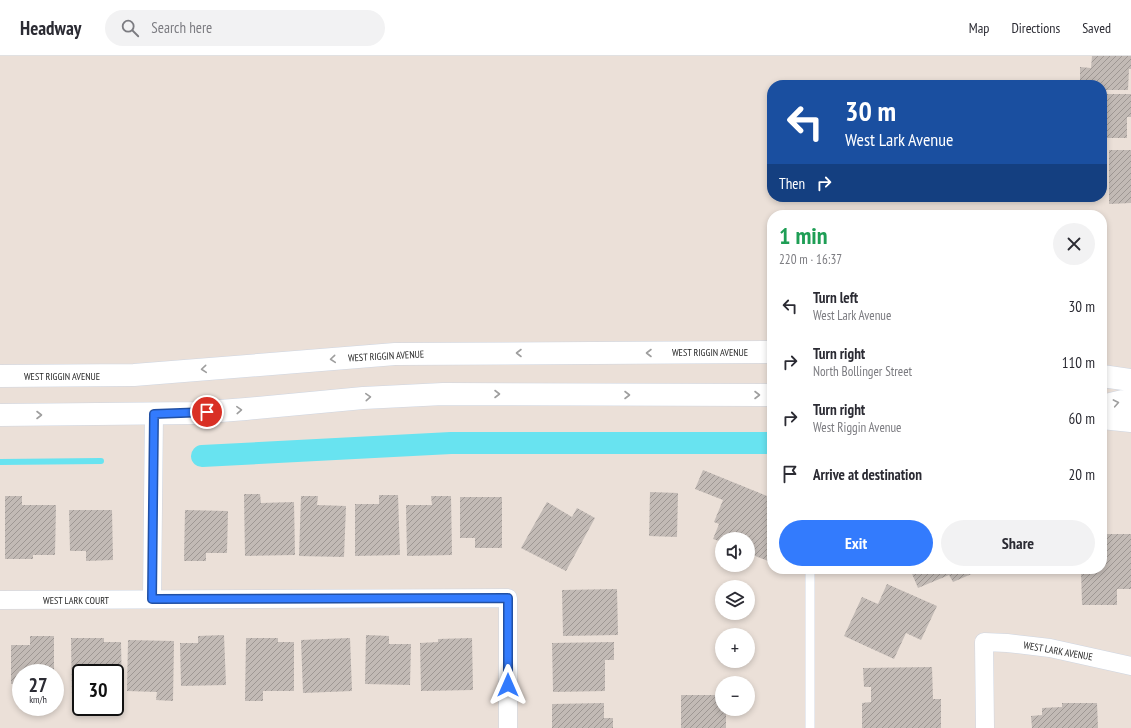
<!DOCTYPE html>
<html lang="en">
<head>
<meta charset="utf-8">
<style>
	body { margin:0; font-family:"PT Sans Narrow",sans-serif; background:#f2f2f3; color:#2b2b33; height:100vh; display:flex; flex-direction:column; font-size:15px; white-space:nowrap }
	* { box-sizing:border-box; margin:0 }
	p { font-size:13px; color:#7c7c81 }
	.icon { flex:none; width:22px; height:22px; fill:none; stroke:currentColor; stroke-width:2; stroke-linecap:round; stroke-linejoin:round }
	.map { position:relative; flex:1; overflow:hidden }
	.panel { position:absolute; left:767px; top:154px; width:340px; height:364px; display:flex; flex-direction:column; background:#fff; border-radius:16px; box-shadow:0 2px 6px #0003 }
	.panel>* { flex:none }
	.banner { position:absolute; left:767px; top:24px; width:340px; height:122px; border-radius:16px; box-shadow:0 2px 6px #0003; background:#1a4fa0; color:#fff; overflow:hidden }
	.fabs { position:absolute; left:715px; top:476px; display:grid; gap:8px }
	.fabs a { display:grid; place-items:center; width:40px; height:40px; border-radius:50%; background:#fff; box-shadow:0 2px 6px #0003; font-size:20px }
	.speed { position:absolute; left:12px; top:608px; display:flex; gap:8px; font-size:20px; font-weight:700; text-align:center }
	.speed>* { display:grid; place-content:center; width:52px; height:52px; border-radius:50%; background:#fff; box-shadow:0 2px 6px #0003; line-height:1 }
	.speed small { font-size:10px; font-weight:400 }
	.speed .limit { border:2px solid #111; border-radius:6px; background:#fff; color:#111 }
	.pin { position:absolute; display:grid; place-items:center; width:34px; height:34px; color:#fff; margin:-17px; border:2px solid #fff; border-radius:50%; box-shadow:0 1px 4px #0007 }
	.me { position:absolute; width:44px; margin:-22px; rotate:0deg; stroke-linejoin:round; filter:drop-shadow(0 0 3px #0008) }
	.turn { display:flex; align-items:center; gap:14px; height:84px; padding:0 12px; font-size:18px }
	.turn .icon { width:52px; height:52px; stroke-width:2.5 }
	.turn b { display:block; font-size:28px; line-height:34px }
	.then { display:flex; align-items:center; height:38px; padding:0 12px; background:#0003; gap:8px; font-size:15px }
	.round { display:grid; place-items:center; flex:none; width:42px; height:42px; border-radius:21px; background:#f2f2f3 }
	.head { display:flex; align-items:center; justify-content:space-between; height:68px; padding:0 12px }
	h1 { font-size:24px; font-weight:800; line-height:30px; color:#1e9e55 }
	.action { display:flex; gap:8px; margin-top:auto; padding:8px 12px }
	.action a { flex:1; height:46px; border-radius:24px; background:#337bfd; color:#fff; font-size:16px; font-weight:800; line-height:46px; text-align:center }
	.action a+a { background:#f2f2f3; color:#2b2b33 }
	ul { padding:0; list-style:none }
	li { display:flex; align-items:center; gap:12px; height:56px; padding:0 12px }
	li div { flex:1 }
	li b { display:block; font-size:15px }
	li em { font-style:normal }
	header { display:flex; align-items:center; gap:24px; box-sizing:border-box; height:56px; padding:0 20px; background:#fff; border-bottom:1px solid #e1e1e2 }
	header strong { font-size:19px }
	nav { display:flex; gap:22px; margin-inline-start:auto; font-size:14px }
	.search { width:280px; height:36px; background:#f2f2f3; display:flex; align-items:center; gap:10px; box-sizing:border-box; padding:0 14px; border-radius:22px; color:#7c7c81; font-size:15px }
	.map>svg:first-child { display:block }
</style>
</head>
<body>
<header>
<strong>Headway</strong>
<div class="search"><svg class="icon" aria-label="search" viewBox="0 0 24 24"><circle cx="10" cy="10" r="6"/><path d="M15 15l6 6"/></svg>Search here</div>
<nav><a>Map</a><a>Directions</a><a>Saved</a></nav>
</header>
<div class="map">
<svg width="1131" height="672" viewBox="0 0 1131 672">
	<defs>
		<pattern id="building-hatch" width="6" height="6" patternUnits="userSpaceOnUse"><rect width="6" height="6" fill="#c2bab5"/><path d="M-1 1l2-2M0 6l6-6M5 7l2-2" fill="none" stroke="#9e9793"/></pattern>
	</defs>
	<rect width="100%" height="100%" fill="#ebe0d8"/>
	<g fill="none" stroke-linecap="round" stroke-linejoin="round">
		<path stroke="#68e3f0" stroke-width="6" d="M0,406L101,405"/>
		<path stroke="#68e3f0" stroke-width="22" d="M202,400L451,387H772"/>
	</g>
	<path fill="url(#building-hatch)" d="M1092,0H1131V13H1129L1128,34H1102V29H1080V11L1091,12Z
		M1102,38H1131V61H1127V82H1102Z
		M1109,94H1131V147L1109,148Z
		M703,414L772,442V496L768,505L748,497V483H722V486L713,483L719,468L714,466L723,444L695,433Z
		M650,436L678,437L677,481L649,480Z
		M244,438H260L261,447L294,446L295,499L245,500Z
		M379,439H398L400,499L355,500V448H379Z
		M5,440H22V449H56L55,499H33V503H5Z
		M301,440H318L317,449L346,450L344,501L299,500Z
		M431,440H451L452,499L407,500L406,449H432Z
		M460,441H502V492H475V482H460Z
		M547,446L572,461L577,452L595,462L566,515L521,492Z
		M69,454H112L113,504L86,505V495H70Z
		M185,454L228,455L227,497H206V505H184Z
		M1102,478H1131V533H1117V549H1082L1081,513H1102Z
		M910,513H983L953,526L949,519L918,532Z
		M887,528L937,550L921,584L906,577L894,603L844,580L862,541L878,548Z
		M617,533L618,579L563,580L562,534Z
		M224,579L226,629L181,630L180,587H198V580Z
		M366,579L389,580V588H411L410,629L365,628Z
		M30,580H54V617H21V628H11V589H30Z
		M71,582H104V586H121L122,635H115V617H81V646H72Z
		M246,582H278V586H294V635H263V645H245Z
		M350,582L352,635L303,637L301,584Z
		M472,582L473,634L421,635L420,587L438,586V583Z
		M128,584L174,585L173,645L156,644L157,636L127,635Z
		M614,586V604H605V635L553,636L552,587Z
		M932,611L933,643H941V672H862V647L871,646V631H864L863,612Z
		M681,639H722V653H726V672H681Z
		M604,647V662H613V672H552V648Z
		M1062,647H1097L1098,672H1032L1031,660L1042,659V652L1062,651Z"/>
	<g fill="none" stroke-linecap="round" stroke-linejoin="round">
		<g stroke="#ced5e1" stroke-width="10">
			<path id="service" d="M810,672V513"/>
		</g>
		<g stroke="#ced5e1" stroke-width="19">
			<path id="minor" d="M152,543L154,358
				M0,544L508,542V672
				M985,672L984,586L1007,587L1050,592L1131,610"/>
		</g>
		<g stroke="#ced5e1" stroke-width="23">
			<path id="secondary" d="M0,320L134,319L395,298L772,296
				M1102,320L1131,324
				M1102,350L1123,345L1131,346
				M0,359L194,357L246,353L363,342L443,338L772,339
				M1102,362L1131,365"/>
		</g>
		<use href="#service" stroke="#fff" stroke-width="9"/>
		<use href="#minor" stroke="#fff" stroke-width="18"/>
		<use href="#secondary" stroke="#fff" stroke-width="22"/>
	</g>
	<defs><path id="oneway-chevron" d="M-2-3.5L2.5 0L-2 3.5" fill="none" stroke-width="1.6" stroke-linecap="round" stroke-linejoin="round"/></defs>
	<g stroke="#9e9e9e">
		<use href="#oneway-chevron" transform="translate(519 297) rotate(180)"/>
		<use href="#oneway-chevron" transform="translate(649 297) rotate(180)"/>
		<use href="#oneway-chevron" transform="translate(333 303) rotate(175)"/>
		<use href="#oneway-chevron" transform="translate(204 313) rotate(175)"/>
		<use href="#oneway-chevron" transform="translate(497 338)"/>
		<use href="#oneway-chevron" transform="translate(627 339)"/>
		<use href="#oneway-chevron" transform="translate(757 339)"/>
		<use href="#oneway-chevron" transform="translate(368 341) rotate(-4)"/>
		<use href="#oneway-chevron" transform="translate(1116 347) rotate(-11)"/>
		<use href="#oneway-chevron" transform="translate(239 354) rotate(-3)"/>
		<use href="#oneway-chevron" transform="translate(39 359)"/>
	</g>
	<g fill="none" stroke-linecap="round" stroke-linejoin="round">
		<g stroke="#2150a4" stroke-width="10">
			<path id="route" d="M207,356L154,358L152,543L508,542V629"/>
		</g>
		<use href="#route" stroke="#337bfd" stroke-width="7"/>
	</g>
	<g text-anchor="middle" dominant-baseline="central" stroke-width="3.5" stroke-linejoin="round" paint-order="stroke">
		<g font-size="10" fill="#272727" stroke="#fff">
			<text x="710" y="296">WEST RIGGIN AVENUE</text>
			<text transform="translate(386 300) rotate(-3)">WEST RIGGIN AVENUE</text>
			<text x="62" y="320">WEST RIGGIN AVENUE</text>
			<text x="76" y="544">WEST LARK COURT</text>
			<text transform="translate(1058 595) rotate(10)">WEST LARK AVENUE</text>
		</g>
	</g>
</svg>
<div class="fabs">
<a><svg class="icon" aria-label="sound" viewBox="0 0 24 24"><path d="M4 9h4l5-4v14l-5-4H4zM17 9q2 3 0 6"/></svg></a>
<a><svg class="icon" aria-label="layers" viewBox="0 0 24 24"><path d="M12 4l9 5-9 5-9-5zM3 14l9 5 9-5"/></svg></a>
<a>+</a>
<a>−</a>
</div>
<div class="speed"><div>27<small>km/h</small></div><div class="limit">30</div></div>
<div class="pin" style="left:207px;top:356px;background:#d93025"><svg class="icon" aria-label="arrive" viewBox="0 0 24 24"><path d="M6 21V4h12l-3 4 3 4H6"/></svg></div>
<svg class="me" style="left:508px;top:629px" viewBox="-20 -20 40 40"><path d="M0-17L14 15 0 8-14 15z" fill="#337bfd" stroke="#fff" stroke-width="4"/></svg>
<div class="banner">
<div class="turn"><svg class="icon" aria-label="left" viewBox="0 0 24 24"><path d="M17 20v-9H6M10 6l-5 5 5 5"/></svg><div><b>30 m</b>West Lark Avenue</div></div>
<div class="then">Then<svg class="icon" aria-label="right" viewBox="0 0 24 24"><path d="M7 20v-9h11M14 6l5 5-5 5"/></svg></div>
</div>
<section class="panel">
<div class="head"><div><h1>1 min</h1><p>220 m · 16:37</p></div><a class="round"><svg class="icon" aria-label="close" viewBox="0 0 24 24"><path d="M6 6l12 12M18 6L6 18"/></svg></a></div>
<ul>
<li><svg class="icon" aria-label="left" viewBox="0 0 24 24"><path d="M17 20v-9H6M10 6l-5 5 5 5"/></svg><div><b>Turn left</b><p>West Lark Avenue</p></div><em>30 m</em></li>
<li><svg class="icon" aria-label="right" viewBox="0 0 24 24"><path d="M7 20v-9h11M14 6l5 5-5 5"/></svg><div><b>Turn right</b><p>North Bollinger Street</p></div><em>110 m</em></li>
<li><svg class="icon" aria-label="right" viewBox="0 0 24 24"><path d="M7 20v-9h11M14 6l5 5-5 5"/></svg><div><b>Turn right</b><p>West Riggin Avenue</p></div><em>60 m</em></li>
<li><svg class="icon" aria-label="arrive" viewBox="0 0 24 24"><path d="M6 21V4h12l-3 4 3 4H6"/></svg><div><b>Arrive at destination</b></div><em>20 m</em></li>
</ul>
<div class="action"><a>Exit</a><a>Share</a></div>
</section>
</div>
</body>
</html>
